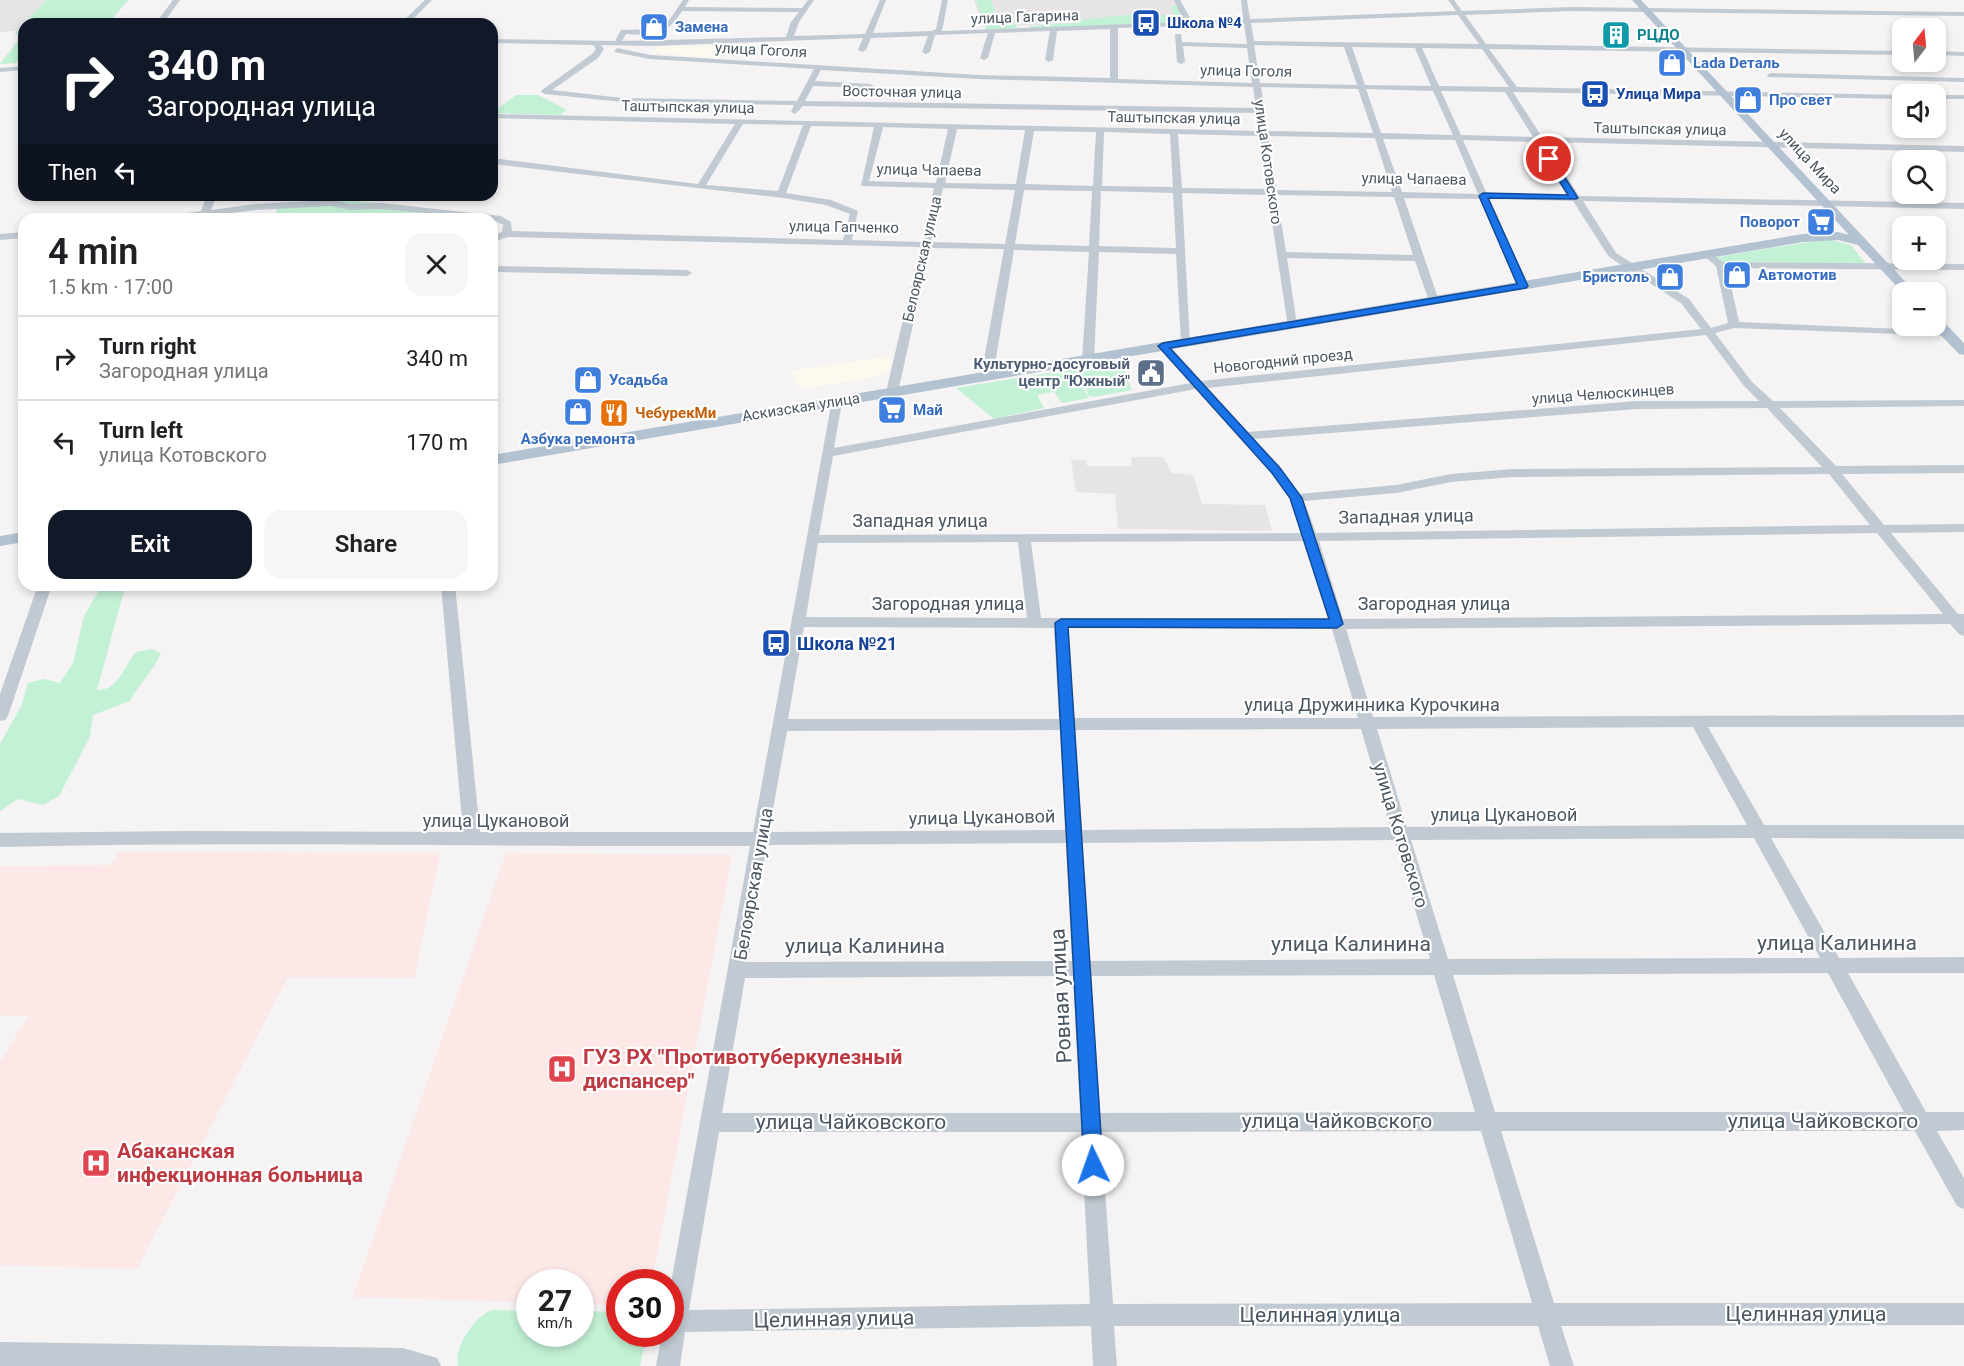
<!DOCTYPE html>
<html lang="en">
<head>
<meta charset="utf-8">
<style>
	body { margin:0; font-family:Roboto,sans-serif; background:#f6f6f6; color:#202124; height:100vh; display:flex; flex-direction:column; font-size:22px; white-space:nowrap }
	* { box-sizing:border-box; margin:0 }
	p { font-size:20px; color:#757577 }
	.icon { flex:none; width:33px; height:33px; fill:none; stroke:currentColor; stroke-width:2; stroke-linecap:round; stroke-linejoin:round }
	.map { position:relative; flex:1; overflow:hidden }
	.sheet { position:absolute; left:18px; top:213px; width:480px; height:378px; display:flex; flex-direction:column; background:#fff; border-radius:18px; box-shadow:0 3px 9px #0003 }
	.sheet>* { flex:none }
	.hud { position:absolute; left:18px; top:18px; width:480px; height:183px; border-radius:18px; box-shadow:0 3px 9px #0003; background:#111827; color:#fff; overflow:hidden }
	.needle { width:39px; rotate:16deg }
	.fabs { position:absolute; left:1892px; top:18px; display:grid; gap:12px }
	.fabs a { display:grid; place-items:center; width:54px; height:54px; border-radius:12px; background:#fff; box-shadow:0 3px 9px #0003; font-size:30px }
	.speed { position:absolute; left:516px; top:1269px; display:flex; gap:12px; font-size:30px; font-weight:700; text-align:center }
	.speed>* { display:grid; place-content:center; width:78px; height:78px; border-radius:50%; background:#fff; box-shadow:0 3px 9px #0003; line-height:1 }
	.speed small { font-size:15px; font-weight:400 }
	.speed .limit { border:9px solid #d22; background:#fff; color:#111 }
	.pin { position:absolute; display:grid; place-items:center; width:51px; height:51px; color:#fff; margin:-26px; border:3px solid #fff; border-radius:50%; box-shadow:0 2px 6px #0007 }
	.me { position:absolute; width:66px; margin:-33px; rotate:357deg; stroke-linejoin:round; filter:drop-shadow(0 0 4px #0008) }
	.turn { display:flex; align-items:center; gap:21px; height:126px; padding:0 30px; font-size:27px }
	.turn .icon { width:78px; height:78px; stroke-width:2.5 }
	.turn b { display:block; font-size:42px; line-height:51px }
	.then { display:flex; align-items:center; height:57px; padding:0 30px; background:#0003; gap:12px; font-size:22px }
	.round { display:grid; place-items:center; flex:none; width:63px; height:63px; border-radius:18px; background:#f6f6f6 }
	.overview { display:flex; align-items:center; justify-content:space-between; height:102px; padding:0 30px }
	h1 { font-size:36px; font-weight:600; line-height:45px }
	.button { display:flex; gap:12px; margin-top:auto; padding:12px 30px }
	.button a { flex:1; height:69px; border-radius:18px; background:#111827; color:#fff; font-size:24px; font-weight:600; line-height:69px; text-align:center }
	.button a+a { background:#f6f6f6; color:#202124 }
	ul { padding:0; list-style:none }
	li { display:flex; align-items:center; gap:18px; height:84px; padding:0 30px; border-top:2px solid #e0e0e0 }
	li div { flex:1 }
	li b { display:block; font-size:22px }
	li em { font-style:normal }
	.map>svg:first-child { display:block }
</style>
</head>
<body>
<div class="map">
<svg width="1964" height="1366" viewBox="0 0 1964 1366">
	<rect width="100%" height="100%" fill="#f5f3f3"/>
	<path fill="#fdf9ef" d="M719,45L709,57L651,53L657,47Z
		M891,356L889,371L869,378L800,389L790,371Z"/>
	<path fill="#e6e4e5" d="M0,0H46L17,31L0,32Z
		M974,0H1175L1182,19L982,27Z
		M1132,457H1163L1172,473L1193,475L1202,504L1265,505L1272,531L1118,529L1115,494L1076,492L1071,460H1086L1087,466H1131Z"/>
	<path fill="#fce8e6" d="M119,852L440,853L414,978L288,977L137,1269L0,1265V1062L28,1016L0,1015V866L111,865Z
		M506,853L732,855L652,1282H620L619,1305L581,1304L580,1282H530L529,1302L353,1297Z"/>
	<path fill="#c3f1d5" d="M46,0H128L108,24H24V53L16,63L0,64L23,34L14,35L17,31Z
		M976,0H991L999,22H1015L1017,28L986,30Z
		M1172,5H1178L1187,23L1032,29L1029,26L1073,23L1079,20L1128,15H1173Z
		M516,95H538L567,110L559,115L492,113Z
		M348,200L452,212L488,219H274L278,206Z
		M1828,239L1851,245L1866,264L1723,262L1717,257Z
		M1118,362L1129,377L1123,378L1127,379L1132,390L1093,397L1089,396L1084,385L1106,381L1081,384L1089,398L1062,403L1054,392L1037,395L1044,408L994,419L956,388Z
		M102,585H124V591L97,690C118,691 124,666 136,652L151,649L161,653C153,672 139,683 130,701L93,715L90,737L59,796L43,805L18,799L0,811V744L22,704L28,683L44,679L60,683L73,663L84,616Z
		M492,1310L529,1311L530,1334H580L581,1311L619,1312L620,1334H647L640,1366H458C453,1348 475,1316 492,1310Z"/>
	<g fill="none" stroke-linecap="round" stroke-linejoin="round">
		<path fill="#c1cad2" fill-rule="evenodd" d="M173,0H180L163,24H155Z
			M425,0H432L408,24H400Z
			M683,0H689L685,7L802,8L808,0H814L799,22L794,36L865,34L880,0H886L873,33L932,31L936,29L942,0H948L942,31L1184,22L1174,0H1180L1192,21L1243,19L1241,0H1247L1250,19L1456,11L1448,0H1454L1462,11L1572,7L1964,12V16L1572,11L1465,15L1486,44L1902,51V55L1489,49L1517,87L1902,95V99L1513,92L1542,137L1964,146V152L1545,142L1579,196L1964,203V209L1583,201L1616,253L1689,299L1711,328L1728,323L1716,266L1705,257V253H1711L1723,262L1964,264V270L1727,268L1739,322L1948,331L1953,334L1952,336L1734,328L1715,333L1752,382L1773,401L1964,400V406L1780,408L1836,466L1964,465V473L1842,474L1884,525L1964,524V532L1891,533L1958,614H1964V636L1959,634L1950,624L1346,629L1373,717L1964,715V727H1708L1764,825H1964V839L1771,838L1839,958L1964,957V973H1848L1926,1112H1964V1130L1937,1131L1964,1178V1209L1957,1206L1915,1131H1501L1554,1303H1964V1325L1561,1326L1574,1366H1550L1538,1326H1114L1117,1366H1093L1091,1326L685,1332L680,1366H656L662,1334H670V1288L750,846C500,847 251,841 0,847V833L185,831L463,832L441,585H455L480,832H753L832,400H840L842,402L834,448L1191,383L1158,346L1163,343L1167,344L1201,381L1701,329L1681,303L1609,257L1573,201L1490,199L1528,286L1523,289L1518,286L1480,199L1404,198L1439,301L1438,303L1429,301L1415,261L1287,258L1297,325L1296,327H1288L1268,195L1182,193L1190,344H1182L1181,342L1176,254L1099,252L1094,360L1088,363L1082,360L1089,252L1014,250L993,376L991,378H983L981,376L1004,249L930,248L898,392L892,395L886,392L920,247L508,237L492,242V236L502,232L503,225L492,219L381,209L350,210L331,206L255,210L209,216L208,219H160L165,216L201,211L207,195H217L211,210L255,204L331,200L350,204L381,203L501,216L511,222L512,231L843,240L850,214L826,205L783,198L492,164V158L698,184L735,124L492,118V114L1259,131L1257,113L803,106L795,114L791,112L794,105L622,102L545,94L541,92L542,90L592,54L596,49L593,45L492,43V39L615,41L621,30L660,29L670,19ZM682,11L799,12L791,22L786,37L622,41L626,34C655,36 665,37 682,11ZM1458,15L1479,44L1254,41L1251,23ZM1244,24L1247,44L1182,42L1181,34H1175L1177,62L1181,64L1185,62L1183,46L1247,48L1252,83L1118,79V28ZM1110,29V78L979,75L650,55L617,48L614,52L650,59L814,69L797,101L622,98L552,90L598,58L604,49L601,45L652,46L863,38L858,50L862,52L866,50L871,38L928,36L922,52L926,54L930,52L935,35L988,33L980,58L984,60L988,58L995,33L1050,31L1045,60L1049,62L1053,60L1057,31ZM1254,45L1344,47L1357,85L1260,83ZM1352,47L1415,48L1431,86L1365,85ZM1422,48L1482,49L1509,87L1439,86ZM821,70L979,79L1253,87L1256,108L805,101L813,86L870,88L874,86L870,84L815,81ZM1261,87L1358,89L1373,133L1268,131ZM1366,89L1433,91L1453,135L1381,133ZM1441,91L1505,92L1533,137L1461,135ZM743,124L803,125L778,191L706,185ZM811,126L874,127L861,186L934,188L922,242L852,240L858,211L831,200L786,193ZM883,127L948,129L936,183L869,181ZM957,129L1025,130L1016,184L945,183ZM1034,131L1096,132L1093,186L1025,184ZM1104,132L1170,134L1173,187L1102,186ZM1178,134L1260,136L1267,189L1182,188ZM1268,136L1375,138L1392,192L1277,190ZM1383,139L1455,140L1478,194L1402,192ZM1463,140L1536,142L1570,195L1487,194ZM943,188L1015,190L1005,244L931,242ZM1024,190L1092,191L1089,246L1015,244ZM1101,191L1173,193L1176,248L1099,246ZM1277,195L1394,197L1413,255L1286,252ZM1706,335L1744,386L1759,401H1637L1247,432L1207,388ZM1196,389L1272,474L1290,498L1303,533L819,535L833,456ZM1767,408L1822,467L1513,469L1451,474L1396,485L1299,494L1254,439L1637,409ZM1829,474L1870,525L1316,533L1304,501L1396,493L1451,482L1513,477ZM1877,533L1943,614L1343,619L1319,541ZM1306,541L1329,619L1041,618L1031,542ZM1018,542L1027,618L806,617L818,543ZM804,627L1054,628L1059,719H788ZM1068,628L1332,629L1358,718H1074ZM1693,727L1747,825L1407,827L1377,729ZM1361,729L1390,827L1082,830L1075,730ZM1060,730L1065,830L769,832L787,731ZM1754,838L1820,958L1448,959L1411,840ZM1394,840L1430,959L1090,961L1082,843ZM1066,843L1072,961L748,962L767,845ZM1828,973L1904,1112H1495L1453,975ZM1434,975L1475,1112L1100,1113L1091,976ZM1073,976L1080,1113H722L745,978ZM1481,1131L1532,1303L1113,1304L1101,1132ZM719,1132H1081L1090,1304L689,1310Z
			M1935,51L1964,52V56L1935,55Z
			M24,66V70L0,72V68Z
			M1771,73L1964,78V82L1768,77L1767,75Z
			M1935,95H1964V99H1935Z
			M24,232V238L0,240V234Z
			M492,266L687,270L692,273L687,276L492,272Z
			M38,585H52L8,716L5,720L0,721V694Z
			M0,1342L403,1348L437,1358L441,1366H0Z"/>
		<path fill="#b3c2d1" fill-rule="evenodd" d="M1632,0H1641L1915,292H1902L1858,245L1838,240L1803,242L492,465V455L1803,234L1838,232L1849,235Z
			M1935,317L1940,318L1964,343V355L1959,354L1932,326H1935Z
			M24,532V542L0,546V536Z"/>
	</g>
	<path fill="#1a73e8" stroke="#114b97" stroke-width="1.5" d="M1549,156L1553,159L1578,198L1576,199L1488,198L1528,286L1526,288L1170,348L1280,468L1302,498L1343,624L1337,628L1068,627L1103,1165L1100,1171L1093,1174L1087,1171L1084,1165L1055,623L1061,619H1329L1290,498L1272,473L1158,346L1163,343L1517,284L1479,196L1483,193L1568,195L1545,159Z"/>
	<defs>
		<g id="bus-square" transform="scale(1.5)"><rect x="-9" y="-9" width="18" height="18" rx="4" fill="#1a4fb4" stroke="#fff"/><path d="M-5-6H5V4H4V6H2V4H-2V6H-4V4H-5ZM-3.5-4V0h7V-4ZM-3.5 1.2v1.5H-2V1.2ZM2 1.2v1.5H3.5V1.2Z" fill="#fff"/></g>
		<g id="shop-square" transform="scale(1.5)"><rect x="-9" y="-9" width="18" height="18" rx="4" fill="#3f7fe0" stroke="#fff"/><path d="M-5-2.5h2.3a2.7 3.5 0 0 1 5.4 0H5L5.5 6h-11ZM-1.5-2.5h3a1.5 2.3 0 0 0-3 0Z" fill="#fff"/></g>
		<g id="building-square" transform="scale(1.5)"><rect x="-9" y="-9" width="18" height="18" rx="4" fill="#0f9aa8" stroke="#fff"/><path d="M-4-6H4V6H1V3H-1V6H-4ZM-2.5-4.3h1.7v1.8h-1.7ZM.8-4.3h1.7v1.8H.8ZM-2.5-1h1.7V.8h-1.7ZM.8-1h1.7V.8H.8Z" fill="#fff"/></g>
		<g id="supermarket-square" transform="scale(1.5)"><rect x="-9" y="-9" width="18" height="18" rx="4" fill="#3f7fe0" stroke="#fff"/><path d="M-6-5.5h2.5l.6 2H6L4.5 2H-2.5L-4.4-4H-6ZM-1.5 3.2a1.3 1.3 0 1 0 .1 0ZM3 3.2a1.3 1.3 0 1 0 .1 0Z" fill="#fff"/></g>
		<g id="civic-square" transform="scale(1.5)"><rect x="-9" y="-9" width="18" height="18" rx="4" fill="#5c6f8a" stroke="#fff"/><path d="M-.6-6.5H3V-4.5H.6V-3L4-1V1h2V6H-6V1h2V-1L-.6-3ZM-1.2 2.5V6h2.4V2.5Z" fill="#fff"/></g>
		<g id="restaurant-square" transform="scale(1.5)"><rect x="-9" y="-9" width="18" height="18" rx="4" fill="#e8710a" stroke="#fff"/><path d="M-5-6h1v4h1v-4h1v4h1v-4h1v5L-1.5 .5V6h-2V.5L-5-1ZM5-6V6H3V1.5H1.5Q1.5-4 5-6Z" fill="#fff"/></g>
		<g id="hospital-square" transform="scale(1.5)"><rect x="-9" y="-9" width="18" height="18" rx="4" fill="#e0444e" stroke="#fff"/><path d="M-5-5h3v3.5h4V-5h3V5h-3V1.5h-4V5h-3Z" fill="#fff"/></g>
	</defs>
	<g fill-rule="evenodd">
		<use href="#bus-square" x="1146" y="23"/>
		<use href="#shop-square" x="654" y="27"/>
		<use href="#building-square" x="1616" y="35"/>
		<use href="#shop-square" x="1672" y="63"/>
		<use href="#bus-square" x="1595" y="94"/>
		<use href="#shop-square" x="1748" y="100"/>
		<use href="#supermarket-square" x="1821" y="222"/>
		<use href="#shop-square" x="1737" y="275"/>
		<use href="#shop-square" x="1670" y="277"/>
		<use href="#civic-square" x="1151" y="373"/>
		<use href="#shop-square" x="588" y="380"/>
		<use href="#supermarket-square" x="892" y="410"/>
		<use href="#shop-square" x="578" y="412"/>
		<use href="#restaurant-square" x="614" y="413"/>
		<use href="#bus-square" x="776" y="643"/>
		<use href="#hospital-square" x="562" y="1069"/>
		<use href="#hospital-square" x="96" y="1163"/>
	</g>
	<g text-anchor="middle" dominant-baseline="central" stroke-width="4.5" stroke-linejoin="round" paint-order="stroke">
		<g font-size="15" fill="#4a5661" stroke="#fff">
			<text transform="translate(1025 17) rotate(-2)">улица Гагарина</text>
			<text transform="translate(761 50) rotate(3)">улица Гоголя</text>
			<text transform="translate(1246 71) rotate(1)">улица Гоголя</text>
			<text transform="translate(902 92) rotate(1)">Восточная улица</text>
			<text transform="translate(688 107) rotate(1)">Таштыпская улица</text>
			<text transform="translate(1174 118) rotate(1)">Таштыпская улица</text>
			<text transform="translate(1660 129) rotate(1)">Таштыпская улица</text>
			<text transform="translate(1810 161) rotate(47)">улица Мира</text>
			<text transform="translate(1268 162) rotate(82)">улица Котовского</text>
			<text transform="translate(929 170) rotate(1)">улица Чапаева</text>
			<text transform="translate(1414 179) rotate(1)">улица Чапаева</text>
			<text transform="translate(844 227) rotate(1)">улица Гапченко</text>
			<text transform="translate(922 259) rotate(-77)">Белоярская улица</text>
			<text transform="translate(1283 361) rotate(-6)">Новогодний проезд</text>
			<text transform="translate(1603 394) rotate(-4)">улица Челюскинцев</text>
			<text transform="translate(801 407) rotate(-9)">Аскизская улица</text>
		</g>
		<g font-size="15" font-weight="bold" fill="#164399" stroke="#fff" text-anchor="start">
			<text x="1167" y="23">Школа №4</text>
			<text x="1616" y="94">Улица Мира</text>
		</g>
		<g font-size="15" font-weight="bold" fill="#366cbe" stroke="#fff" text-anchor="start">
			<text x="675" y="27">Замена</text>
			<text x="1693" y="63">Lada Dеталь</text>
			<text x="1769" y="100">Про свет</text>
			<text x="1800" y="222" text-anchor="end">Поворот</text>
			<text x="1758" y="275">Автомотив</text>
			<text x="1649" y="277" text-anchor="end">Бристоль</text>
			<text x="609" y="380">Усадьба</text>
			<text x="913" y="410">Май</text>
			<text x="578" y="439" text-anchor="middle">Азбука ремонта</text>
		</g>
		<g font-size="15" font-weight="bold" fill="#0d838f" stroke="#fff" text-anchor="start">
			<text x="1637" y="35">РЦДО</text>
		</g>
		<g font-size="15" font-weight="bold" fill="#4e5e75" stroke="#fff" text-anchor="end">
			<text x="1130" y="364">Культурно-досуговый<tspan x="1130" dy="17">центр "Южный"</tspan></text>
		</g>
		<g font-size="15" font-weight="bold" fill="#c56008" stroke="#fff" text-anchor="start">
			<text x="635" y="413">ЧебурекМи</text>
		</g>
		<g font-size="18" fill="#4a5661" stroke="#fff">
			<text transform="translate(1406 516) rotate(-1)">Западная улица</text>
			<text x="920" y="520">Западная улица</text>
			<text x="948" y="603">Загородная улица</text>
			<text x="1434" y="603">Загородная улица</text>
			<text x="1372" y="704">улица Дружинника Курочкина</text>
			<text x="1504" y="814">улица Цукановой</text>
			<text transform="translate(982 817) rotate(-1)">улица Цукановой</text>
			<text x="496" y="820">улица Цукановой</text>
			<text transform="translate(1401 835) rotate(73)">улица Котовского</text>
			<text transform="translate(753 884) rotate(-80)">Белоярская улица</text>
		</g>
		<g font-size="18" font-weight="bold" fill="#164399" stroke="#fff" text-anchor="start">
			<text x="797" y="643">Школа №21</text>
		</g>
		<g font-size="21" fill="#4a5661" stroke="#fff">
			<text x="1837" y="943">улица Калинина</text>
			<text x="1351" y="944">улица Калинина</text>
			<text x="865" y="946">улица Калинина</text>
			<text transform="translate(1061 996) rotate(-93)">Ровная улица</text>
			<text x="1337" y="1121">улица Чайковского</text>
			<text x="1823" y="1121">улица Чайковского</text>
			<text x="851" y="1122">улица Чайковского</text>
			<text x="1806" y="1314">Целинная улица</text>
			<text x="1320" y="1315">Целинная улица</text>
			<text transform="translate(834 1319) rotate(-1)">Целинная улица</text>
		</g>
		<g font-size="21" font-weight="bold" fill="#be3a42" stroke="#fff" text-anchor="start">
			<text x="583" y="1057">ГУЗ РХ "Противотуберкулезный<tspan x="583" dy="24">диспансер"</tspan></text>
			<text x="117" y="1151">Абаканская<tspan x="117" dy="24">инфекционная больница</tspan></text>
		</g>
	</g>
</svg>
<div class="fabs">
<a><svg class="needle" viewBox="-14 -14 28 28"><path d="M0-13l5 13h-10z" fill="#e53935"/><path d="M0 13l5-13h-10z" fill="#757577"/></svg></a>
<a><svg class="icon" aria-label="sound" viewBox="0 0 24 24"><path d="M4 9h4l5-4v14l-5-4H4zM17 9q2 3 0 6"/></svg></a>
<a><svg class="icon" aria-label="search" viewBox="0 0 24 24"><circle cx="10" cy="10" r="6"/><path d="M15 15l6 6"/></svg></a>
<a>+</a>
<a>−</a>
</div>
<div class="speed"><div>27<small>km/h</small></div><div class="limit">30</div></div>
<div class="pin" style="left:1549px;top:159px;background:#d93025"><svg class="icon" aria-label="arrive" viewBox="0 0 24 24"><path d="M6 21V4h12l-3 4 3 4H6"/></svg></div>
<svg class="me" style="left:1093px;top:1165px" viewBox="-20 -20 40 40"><circle r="19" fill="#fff"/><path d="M0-13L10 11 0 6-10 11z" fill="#1a73e8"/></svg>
<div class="hud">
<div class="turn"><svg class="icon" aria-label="right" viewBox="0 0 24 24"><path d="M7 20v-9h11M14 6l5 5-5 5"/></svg><div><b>340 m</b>Загородная улица</div></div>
<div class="then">Then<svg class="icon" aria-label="left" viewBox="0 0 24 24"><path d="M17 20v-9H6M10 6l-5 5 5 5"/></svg></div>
</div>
<section class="sheet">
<div class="overview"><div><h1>4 min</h1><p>1.5 km · 17:00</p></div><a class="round"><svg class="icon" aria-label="close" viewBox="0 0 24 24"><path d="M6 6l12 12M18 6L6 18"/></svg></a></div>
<ul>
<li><svg class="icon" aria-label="right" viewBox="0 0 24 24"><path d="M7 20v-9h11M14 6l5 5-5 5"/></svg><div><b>Turn right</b><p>Загородная улица</p></div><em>340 m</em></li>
<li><svg class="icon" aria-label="left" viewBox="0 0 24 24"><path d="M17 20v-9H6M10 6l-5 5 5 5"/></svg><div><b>Turn left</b><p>улица Котовского</p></div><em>170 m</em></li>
</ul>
<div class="button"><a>Exit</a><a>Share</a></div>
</section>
</div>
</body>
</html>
